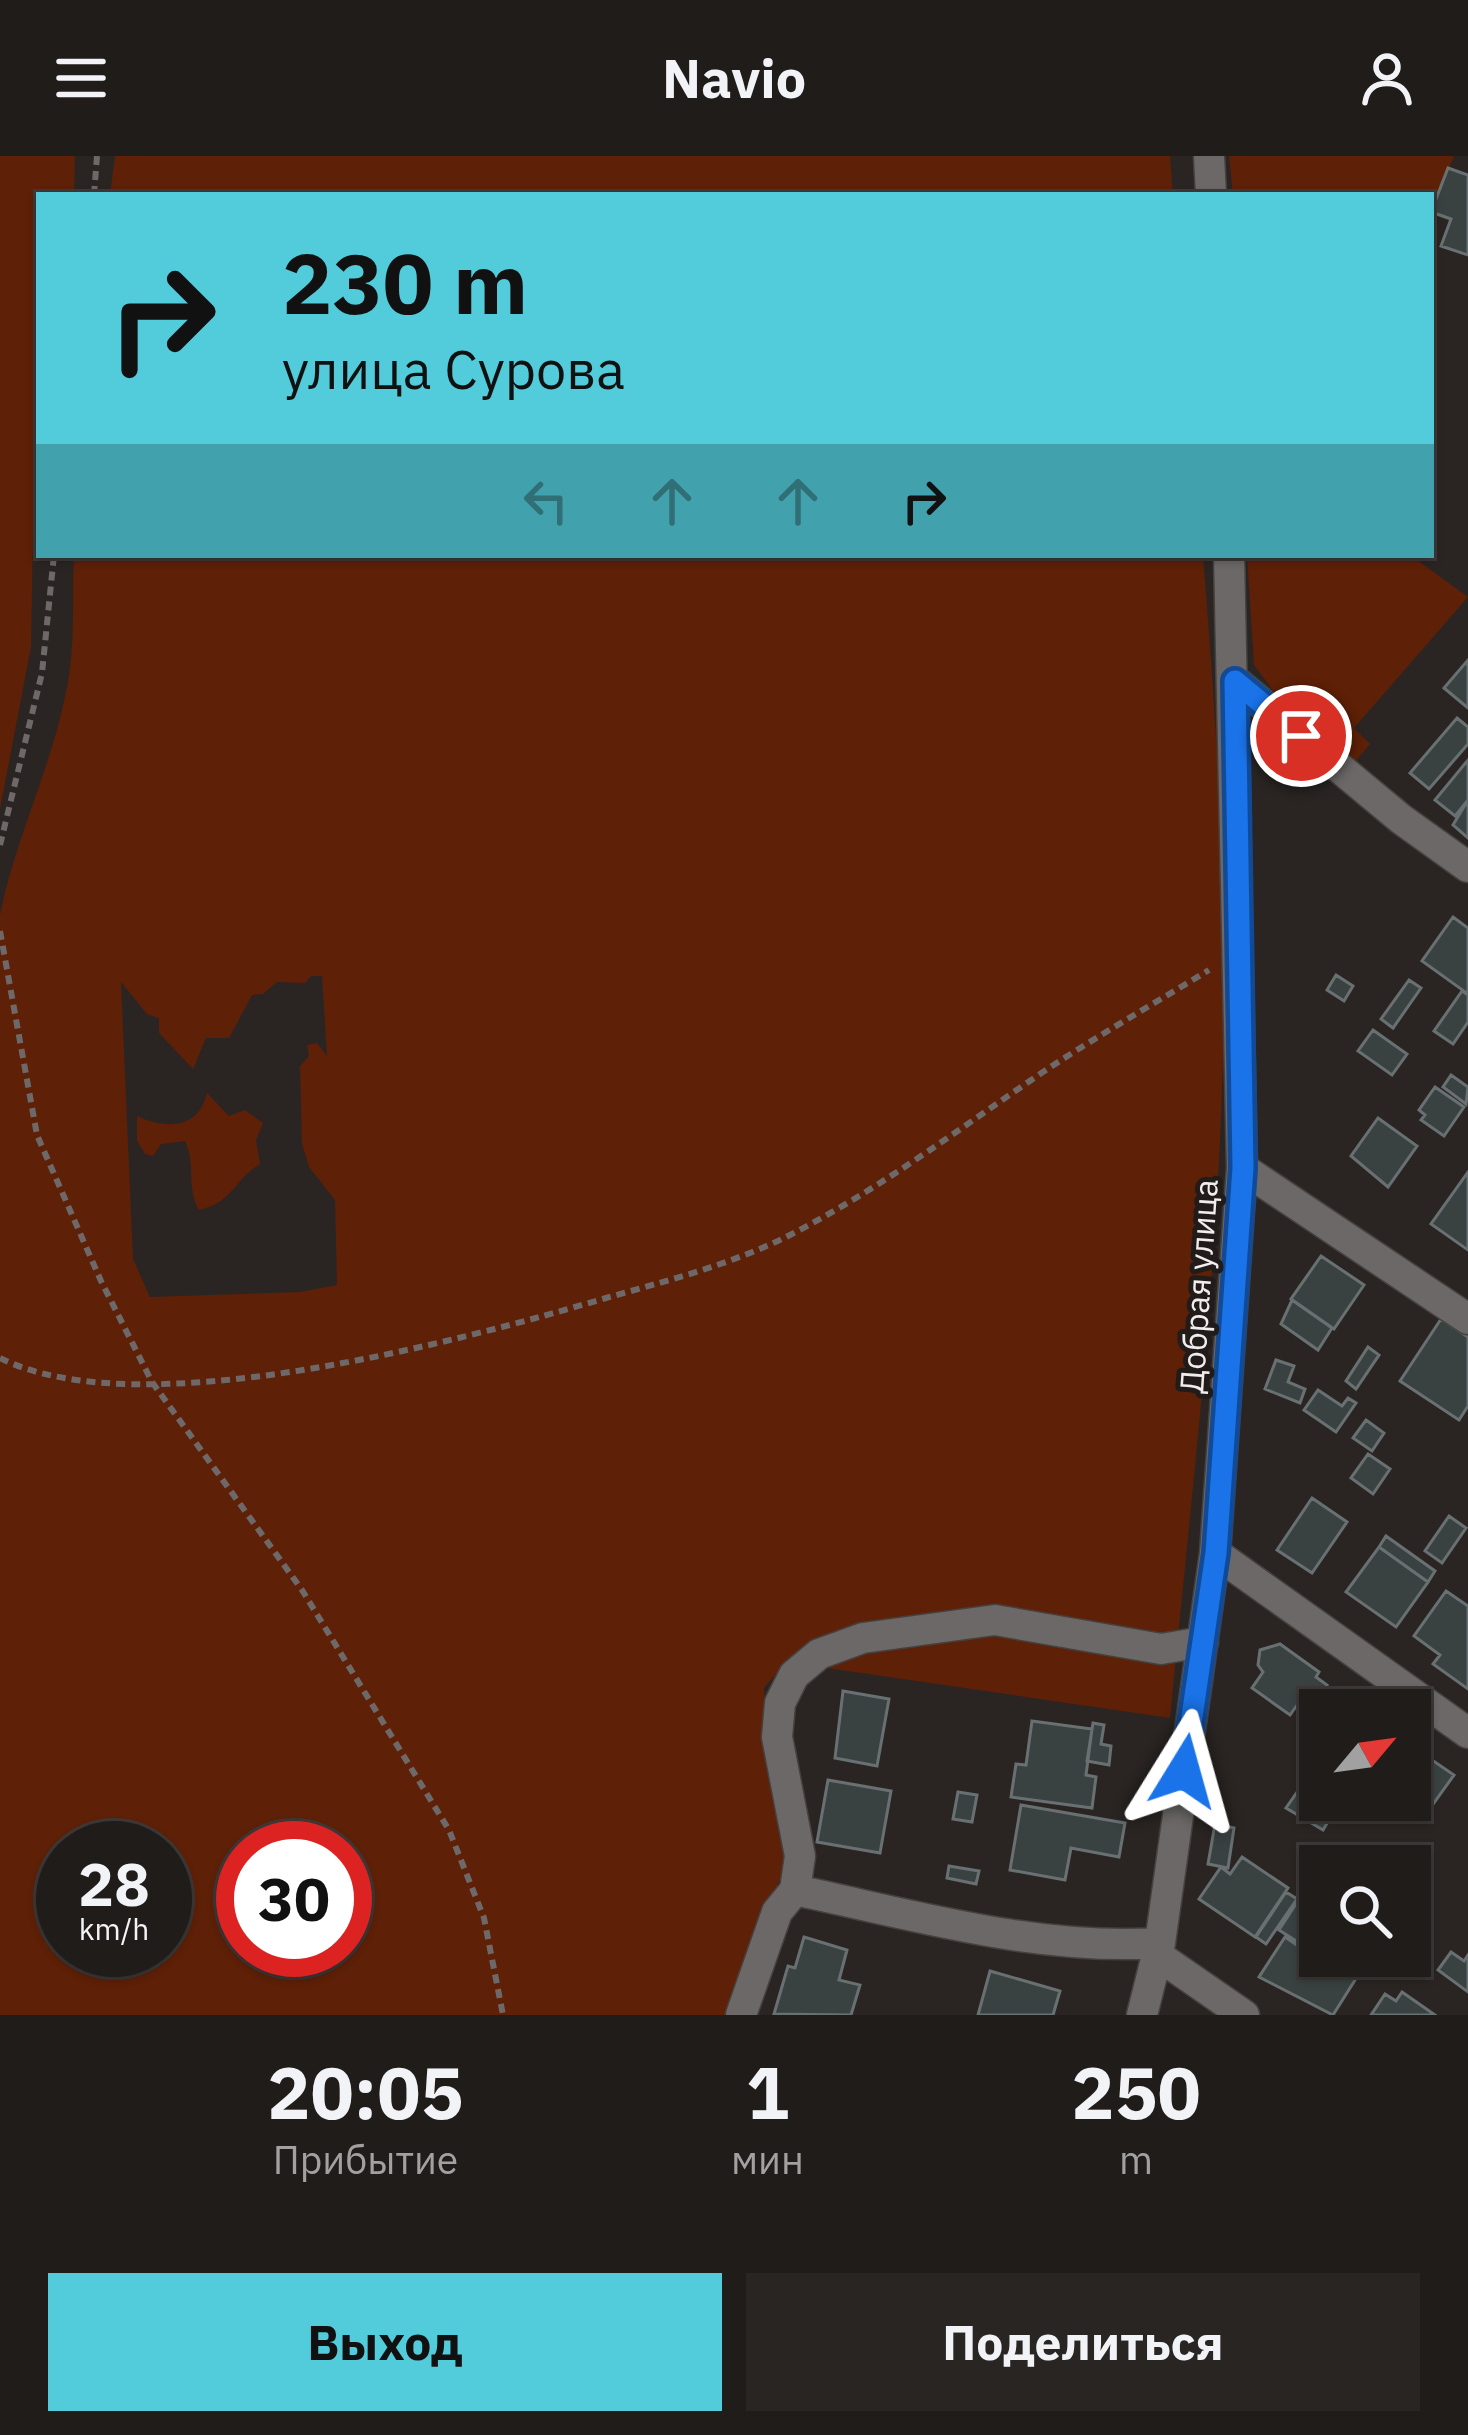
<!DOCTYPE html>
<html lang="ru">
<head>
<meta charset="utf-8">
<style>
	body { margin:0; font-family:"IBM Plex Sans",sans-serif; background:#282523; color:#f1f3f6; height:100vh; display:flex; flex-direction:column; font-size:45px; white-space:nowrap }
	* { box-sizing:border-box; margin:0 }
	p { font-size:39px; color:#a2a1a2 }
	.icon { flex:none; width:66px; height:66px; fill:none; stroke:currentColor; stroke-width:2; stroke-linecap:round; stroke-linejoin:round }
	.map { position:relative; height:1859px; overflow:hidden }
	.sheet { display:flex; flex-direction:column; background:#201c1a; flex:1 }
	.sheet>* { flex:none }
	.hud { position:absolute; left:36px; top:36px; width:1398px; height:366px; border-radius:0px; box-shadow:0 3px 9px #0004,0 0 0 3px #3d3a39; background:#52cbda; color:#111; overflow:hidden }
	.needle { width:78px; rotate:61deg }
	.tools { position:absolute; left:1299px; top:1533px; display:grid; gap:24px }
	.tools a { display:grid; place-items:center; width:132px; height:132px; border-radius:0px; background:#201c1a; box-shadow:0 3px 9px #0004,0 0 0 3px #3d3a39; font-size:60px }
	.speed { position:absolute; left:36px; top:1665px; display:flex; gap:24px; font-size:60px; font-weight:700; text-align:center }
	.speed>* { display:grid; place-content:center; width:156px; height:156px; border-radius:50%; background:#201c1a; box-shadow:0 3px 9px #0004,0 0 0 3px #3d3a39; line-height:1 }
	.speed small { font-size:30px; font-weight:400 }
	.speed .limit { border:18px solid #d22; background:#fff; color:#111 }
	.pin { position:absolute; display:grid; place-items:center; width:102px; height:102px; color:#fff; margin:-51px; border:6px solid #fff; border-radius:50%; box-shadow:0 3px 12px #0007 }
	.me { position:absolute; width:132px; margin:-66px; rotate:8deg; stroke-linejoin:round; filter:drop-shadow(0 0 9px #0008) }
	.turn { display:flex; align-items:center; gap:42px; height:252px; padding:0 48px; font-size:54px }
	.turn .icon { width:156px; height:156px; stroke-width:2.5 }
	.turn b { display:block; font-size:84px; line-height:102px }
	.lanes { display:flex; align-items:center; height:114px; padding:0 48px; background:#0003; justify-content:center; gap:60px; direction:ltr }
	.lanes .off { opacity:.35 }
	.eta { display:flex; justify-content:space-evenly; align-items:center; height:204px; text-align:center }
	.eta b { font-size:72px; font-weight:700; line-height:84px }
	.action { display:flex; gap:24px; margin-top:auto; padding:24px 48px }
	.action a { flex:1; height:138px; border-radius:0px; background:#52cbda; color:#111; font-size:48px; font-weight:700; line-height:138px; text-align:center }
	.action a+a { background:#282523; color:#f1f3f6 }
	header { display:flex; justify-content:space-between; align-items:center; height:156px; padding:0 48px; background:#201c1a; font-size:54px; font-weight:700 }
	.map>svg:first-child { display:block }
</style>
</head>
<body>
<header><svg class="icon" aria-label="menu" viewBox="0 0 24 24"><path d="M4 6h16M4 12h16M4 18h16"/></svg>Navio<svg class="icon" aria-label="person" viewBox="0 0 24 24"><circle cx="12" cy="8" r="4"/><path d="M4 21q1-7 8-7t8 7"/></svg></header>
<div class="map">
<svg width="1468" height="1859" viewBox="0 0 1468 1859">
	<rect width="100%" height="100%" fill="#2a2523"/>
	<path fill="#5e2007" fill-rule="evenodd" d="M0,0H75L74,39H39L31,491L0,653Z
		M115,0H1170L1173,39H110Z
		M1229,0H1454L1439,36L1429,39H1233Z
		M74,399H1203C1216,564 1228,734 1223,900C1218,1121 1191,1342 1170,1562L786,1506L764,1532L766,1588L790,1698L725,1859H0V759C16,678 56,603 69,519C75,481 72,438 74,399ZM311,820H322L327,900L317,887L307,889L309,900L300,910L302,988L309,1011L335,1044L337,1129L300,1136L150,1141L133,1103L121,826L147,858L159,862V877L193,913L206,882H229L252,839L263,838L277,826L305,827ZM63,1692H165V1794H63ZM243,1692H345V1794H243Z
		M1247,399H1410L1468,441L1354,572L1370,588L1354,607L1275,537L1254,509Z
		M207,937L229,960L245,954L263,967L256,984L260,1008C234,1023 233,1047 199,1054C186,1032 196,1008 185,985L161,988L153,1000L145,998L137,985V960C166,973 198,974 207,937Z"/>
	<path fill="#3a4141" stroke="#687071" stroke-width="3" d="M1448,12L1468,19V99L1441,90L1451,63L1431,56Z
		M1468,504V552L1444,532Z
		M1457,562L1468,571V588L1429,633L1410,617Z
		M1468,604V644L1455,660L1435,644Z
		M1468,644V682L1453,669Z
		M1453,761L1468,772V838L1422,805Z
		M1336,819L1353,830L1344,845L1327,834Z
		M1409,824L1421,832L1393,872L1381,863Z
		M1462,835L1468,839V866L1453,888L1434,875Z
		M1373,874L1407,898L1392,919L1358,895Z
		M1451,919L1468,931L1466,948L1443,931Z
		M1435,931L1464,951L1444,980L1421,964L1425,959L1419,954Z
		M1378,962L1417,990L1388,1031L1351,1000Z
		M1468,1016V1094L1431,1068Z
		M1321,1100L1364,1129L1334,1173L1291,1143Z
		M1292,1144L1332,1172L1318,1194L1281,1168Z
		M1441,1163L1468,1181V1250L1459,1264L1400,1225Z
		M1368,1191L1379,1199L1356,1233L1346,1225Z
		M1276,1204L1294,1210L1288,1226L1305,1233L1300,1247L1265,1233Z
		M1318,1234L1342,1250L1348,1242L1356,1247L1336,1276L1304,1254Z
		M1366,1264L1384,1277L1372,1295L1353,1282Z
		M1368,1298L1390,1313L1373,1338L1351,1322Z
		M1312,1342L1347,1366L1312,1417L1277,1394Z
		M1449,1360L1466,1372L1442,1407L1425,1395Z
		M1386,1380L1435,1415L1428,1426L1379,1391Z
		M1379,1391L1428,1426L1396,1471L1346,1436Z
		M1446,1435L1468,1450V1533L1433,1508L1440,1499L1414,1480Z
		M1280,1488L1319,1516L1316,1521L1327,1529L1310,1552L1300,1545L1290,1559L1252,1532L1263,1516L1258,1509L1260,1494Z
		M843,1535L889,1543L877,1610L835,1602Z
		M1032,1565L1092,1573L1086,1619L1096,1621L1092,1652L1011,1641L1016,1608L1026,1609Z
		M1093,1567L1104,1569L1101,1588L1111,1590L1109,1609L1087,1605Z
		M1410,1589L1454,1619L1421,1665L1392,1644H1410Z
		M828,1624L891,1635L880,1697L817,1686Z
		M1302,1629L1331,1649L1334,1656L1323,1674L1286,1652Z
		M958,1636L977,1639L972,1666L953,1663Z
		M1021,1649L1125,1667L1119,1701L1071,1692L1065,1724L1010,1714Z
		M1215,1668L1234,1672L1228,1712L1208,1708Z
		M1242,1701L1288,1732L1255,1781L1199,1743L1221,1711L1230,1718Z
		M949,1710L979,1715L976,1728L947,1722Z
		M1307,1731L1320,1740L1303,1769L1320,1780L1312,1795L1279,1774Z
		M1286,1736L1297,1743L1266,1788L1256,1781Z
		M804,1781L847,1794L839,1824L860,1829L851,1859L774,1858L788,1810L795,1812Z
		M1285,1781L1310,1798L1320,1783V1800H1359L1367,1805L1333,1859L1259,1821Z
		M1451,1796L1464,1805L1468,1799V1836L1438,1814Z
		M990,1815L1060,1835L1053,1859H978Z
		M1402,1836L1435,1859H1371L1385,1838L1396,1845Z"/>
	<g fill="none" stroke-linecap="round" stroke-linejoin="round">
		<g stroke="#46413f" stroke-width="33">
			<path id="minor" d="M1209,0L1211,39
				M1235,525L1401,663L1468,711
				M1242,1012L1468,1163
				M1215,1397L1468,1577
				M795,1734C914,1759 1037,1795 1160,1787
				M1157,1799L1244,1859
				M741,1859L777,1756L795,1734L800,1700L777,1581L780,1547L794,1519L819,1498L863,1482L995,1464L1161,1493L1203,1486
				M1142,1859L1160,1787L1215,1397L1242,1012L1229,399"/>
		</g>
		<path stroke="#6e6968" stroke-width="6" stroke-dasharray="9 6" stroke-linecap="butt" d="M94,39L97,0
			M0,689L42,517L54,399
			M0,775L37,979L101,1125L152,1226L302,1434L449,1674L484,1762L503,1859
			M0,1202C139,1272 460,1185 606,1142C666,1125 729,1109 786,1081C879,1034 960,972 1046,914C1099,879 1155,847 1209,814"/>
		<use href="#minor" stroke="#6b6867" stroke-width="30"/>
	</g>
	<g fill="none" stroke-linecap="round" stroke-linejoin="round">
		<g stroke="#114b97" stroke-width="30">
			<path id="route" d="M1184,1615L1216,1397L1243,1012L1235,525L1301,580"/>
		</g>
		<use href="#route" stroke="#1a73e8" stroke-width="21"/>
	</g>
	<g text-anchor="middle" dominant-baseline="central" stroke-width="10" stroke-linejoin="round" paint-order="stroke">
		<g font-size="33" fill="#f1edec" stroke="#211b1a">
			<text transform="translate(1198 1130) rotate(-86)">Добрая улица</text>
		</g>
	</g>
</svg>
<div class="tools">
<a><svg class="needle" viewBox="-14 -14 28 28"><path d="M0-13l5 13h-10z" fill="#e53935"/><path d="M0 13l5-13h-10z" fill="#a2a1a2"/></svg></a>
<a><svg class="icon" aria-label="search" viewBox="0 0 24 24"><circle cx="10" cy="10" r="6"/><path d="M15 15l6 6"/></svg></a>
</div>
<div class="speed"><div>28<small>km/h</small></div><div class="limit">30</div></div>
<div class="pin" style="left:1301px;top:580px;background:#d93025"><svg class="icon" aria-label="arrive" viewBox="0 0 24 24"><path d="M6 21V4h12l-3 4 3 4H6"/></svg></div>
<svg class="me" style="left:1184px;top:1615px" viewBox="-20 -20 40 40"><path d="M0-17L14 15 0 8-14 15z" fill="#1a73e8" stroke="#fff" stroke-width="4"/></svg>
<div class="hud">
<div class="turn"><svg class="icon" aria-label="right" viewBox="0 0 24 24"><path d="M7 20v-9h11M14 6l5 5-5 5"/></svg><div><b>230 m</b>улица Сурова</div></div>
<div class="lanes"><svg class="icon off" aria-label="left" viewBox="0 0 24 24"><path d="M17 20v-9H6M10 6l-5 5 5 5"/></svg><svg class="icon off" aria-label="ahead" viewBox="0 0 24 24"><path d="M12 20V5M6 11l6-6 6 6"/></svg><svg class="icon off" aria-label="ahead" viewBox="0 0 24 24"><path d="M12 20V5M6 11l6-6 6 6"/></svg><svg class="icon" aria-label="right" viewBox="0 0 24 24"><path d="M7 20v-9h11M14 6l5 5-5 5"/></svg></div>
</div>
</div>
<section class="sheet">
<div class="eta">
<div><b>20:05</b><p>Прибытие</p></div>
<div><b>1</b><p>мин</p></div>
<div><b>250</b><p>m</p></div>
</div>
<div class="action"><a>Выход</a><a>Поделиться</a></div>
</section>
</body>
</html>
